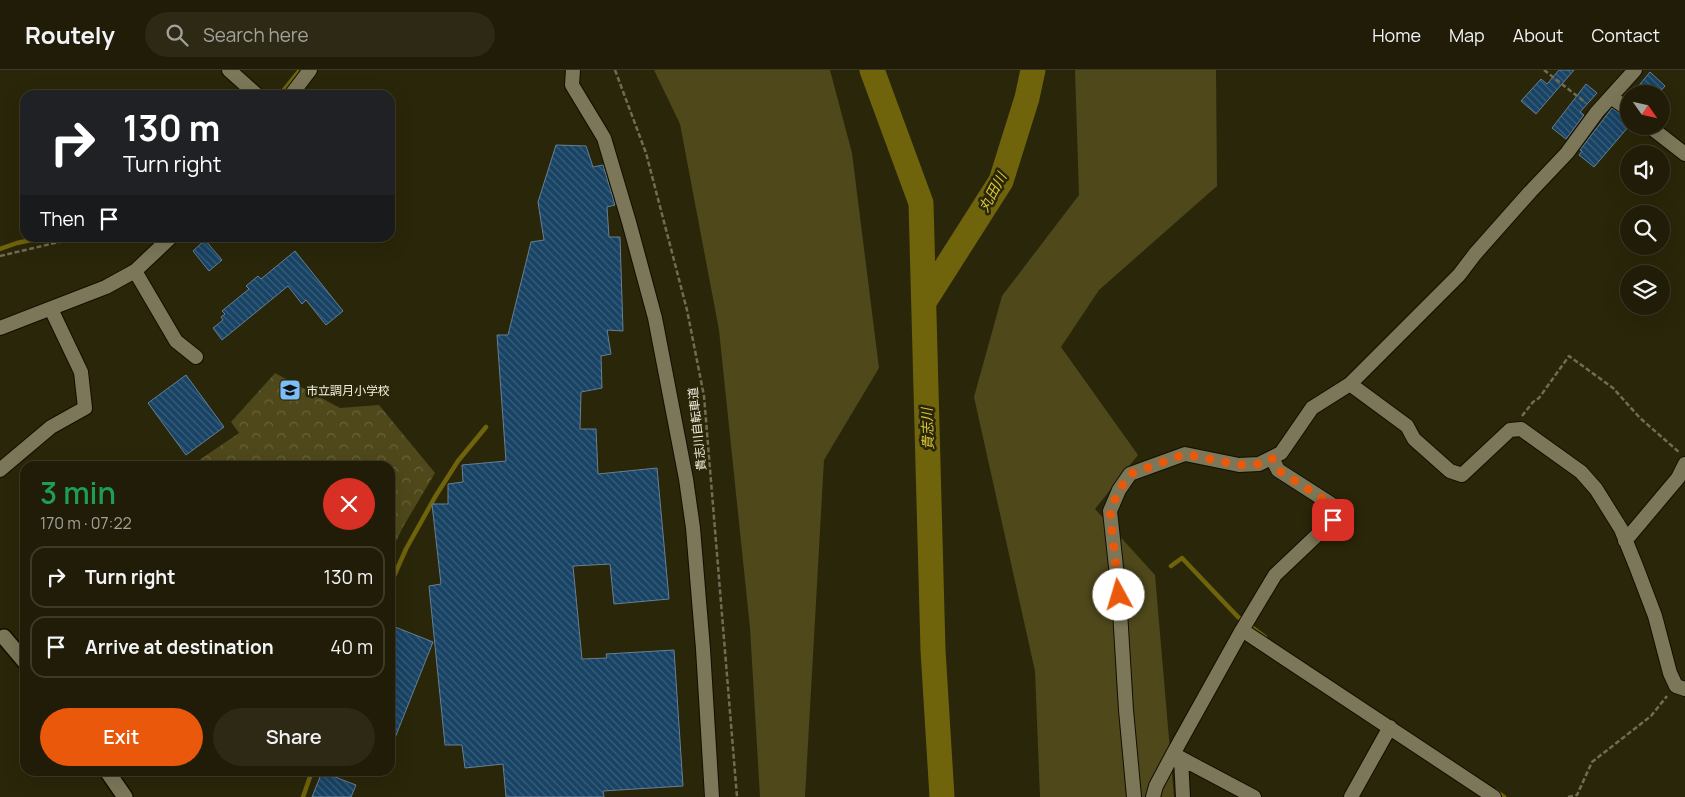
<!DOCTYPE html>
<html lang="en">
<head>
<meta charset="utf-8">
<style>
	body { margin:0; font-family:Manrope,"Noto Sans JP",sans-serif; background:#2d2915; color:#f1f3f6; height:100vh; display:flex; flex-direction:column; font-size:19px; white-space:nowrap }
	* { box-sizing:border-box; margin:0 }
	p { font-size:16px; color:#a2a19b }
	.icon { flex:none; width:28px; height:28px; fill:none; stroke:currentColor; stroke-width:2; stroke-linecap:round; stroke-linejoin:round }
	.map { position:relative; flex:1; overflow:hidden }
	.side { position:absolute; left:20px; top:391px; width:375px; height:315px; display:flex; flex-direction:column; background:#201c07; border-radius:15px; box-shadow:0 5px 20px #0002,0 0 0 1px #3d3a28 }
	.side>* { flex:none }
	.banner { position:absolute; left:20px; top:20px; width:375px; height:152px; border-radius:15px; box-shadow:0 5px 20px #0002,0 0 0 1px #3d3a28; background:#202124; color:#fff; overflow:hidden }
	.needle { width:32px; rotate:124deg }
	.tools { position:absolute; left:1620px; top:15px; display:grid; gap:10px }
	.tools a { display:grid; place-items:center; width:50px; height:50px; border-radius:50%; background:#201c07; box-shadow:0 5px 20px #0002,0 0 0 1px #3d3a28; font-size:25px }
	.pin { position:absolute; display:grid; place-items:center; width:42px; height:42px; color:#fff; margin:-21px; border-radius:10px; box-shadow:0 2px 8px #0006 }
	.me { position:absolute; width:55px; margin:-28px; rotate:354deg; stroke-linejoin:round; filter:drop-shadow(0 0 4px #0008) }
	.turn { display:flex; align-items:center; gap:18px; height:105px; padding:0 20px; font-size:22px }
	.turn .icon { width:65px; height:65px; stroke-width:2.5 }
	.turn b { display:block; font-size:35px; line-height:42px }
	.then { display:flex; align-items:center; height:48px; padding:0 20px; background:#0003; gap:10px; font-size:19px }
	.round { display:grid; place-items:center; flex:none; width:52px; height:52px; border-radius:26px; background:#2d2915 }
	.headline { display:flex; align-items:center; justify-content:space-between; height:85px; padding:0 20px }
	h1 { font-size:30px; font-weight:600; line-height:38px; color:#1e9e55 }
	.cta { display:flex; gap:10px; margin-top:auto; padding:10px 20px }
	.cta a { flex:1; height:58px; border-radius:30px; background:#ea580c; color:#fff; font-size:20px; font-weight:600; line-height:58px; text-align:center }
	.cta a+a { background:#2d2915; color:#f1f3f6 }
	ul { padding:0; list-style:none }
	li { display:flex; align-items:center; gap:15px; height:62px; margin:0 10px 8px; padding:0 10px; border:2px solid #3d3a28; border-radius:15px }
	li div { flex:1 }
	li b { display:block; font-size:19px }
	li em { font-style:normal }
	header { display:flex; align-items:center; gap:30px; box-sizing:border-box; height:70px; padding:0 25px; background:#201c07; border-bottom:1px solid #3d3a28 }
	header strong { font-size:24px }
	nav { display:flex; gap:28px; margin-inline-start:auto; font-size:18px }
	.search { width:350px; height:45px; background:#2d2915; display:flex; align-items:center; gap:12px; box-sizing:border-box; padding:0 18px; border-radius:28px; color:#a2a19b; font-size:19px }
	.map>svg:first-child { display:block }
</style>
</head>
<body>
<header>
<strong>Routely</strong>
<div class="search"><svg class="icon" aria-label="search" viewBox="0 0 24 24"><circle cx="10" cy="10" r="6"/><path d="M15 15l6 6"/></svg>Search here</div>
<nav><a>Home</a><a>Map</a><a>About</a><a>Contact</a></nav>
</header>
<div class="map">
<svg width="1685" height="727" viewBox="0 0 1685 727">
	<defs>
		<pattern id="park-crowns" width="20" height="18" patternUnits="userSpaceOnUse" patternTransform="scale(1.25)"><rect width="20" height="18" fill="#4f481b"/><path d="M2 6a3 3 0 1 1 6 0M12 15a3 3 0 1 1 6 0" fill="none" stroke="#69633c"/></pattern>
		<pattern id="building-back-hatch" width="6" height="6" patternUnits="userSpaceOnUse" patternTransform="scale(1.25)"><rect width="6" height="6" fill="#184364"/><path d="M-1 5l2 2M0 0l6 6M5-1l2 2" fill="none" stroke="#3a5f7a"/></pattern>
	</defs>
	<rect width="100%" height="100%" fill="#2a2609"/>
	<path fill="#4f481b" d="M654,0H830L852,83L879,298L824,390L805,727H760L750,558L719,260L680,54Z
		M1075,0H1216L1217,116L1099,220L1061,277L1138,385L1095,439L1155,505L1174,727H1040L1035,601L974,327L1002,226L1079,125Z"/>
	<path fill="url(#park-crowns)" d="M275,303L340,338L379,335L435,403L403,457L390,483V396H198L195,393L239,363L231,352Z"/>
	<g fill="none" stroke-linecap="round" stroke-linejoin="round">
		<path stroke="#6f640b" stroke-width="4.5" d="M280,25L300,0
			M0,179L17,173L41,168
			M1171,496L1182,488L1238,547L1265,567
			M390,515L406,479L435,427L458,391L486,357
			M1496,721L1504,727
			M303,727L312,701"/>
		<path stroke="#6f640b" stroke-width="25" d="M872,0L921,133L933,580L942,727
			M924,232L1001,111L1027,28L1033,0"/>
	</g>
	<path fill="url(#building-back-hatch)" stroke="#667f95" d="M1559,0H1574L1536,44L1521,31L1541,9L1547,14Z
		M1650,2L1665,16L1658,24H1632Z
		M1586,14L1597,23L1580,42L1584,45L1566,69L1552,58Z
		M1612,38L1629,49V56L1594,97L1579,85L1582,81L1580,80Z
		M556,75L586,76L593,97L603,95L615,135L607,137L609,167H620L623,261L607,260L611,284L601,286L602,318L581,322L580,359H596L598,404L657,398L669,529L614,534L610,494L573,496L582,589L607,588L606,584L674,580L683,716L603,721L604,727H506L503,694L465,698L462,675H445L429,516L441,514L432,434H448V414L463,412L462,395L506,391L497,265H508L531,172L544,170L538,132Z
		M205,170L222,190L209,201L193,181Z
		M295,181L343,241L326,255L306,230L302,234L288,216L222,270L213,258L223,250L221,247L225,244L222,241L249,219L246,216L258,206L261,209Z
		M186,305L224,357L186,385L148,333Z
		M390,555L433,572L391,678H390Z
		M322,702L356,715L351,727H312Z"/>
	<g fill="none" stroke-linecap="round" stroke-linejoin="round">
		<g stroke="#130e00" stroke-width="16">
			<path id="minor" d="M229,0L257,25
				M573,0L572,15L604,68L629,152L655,248L686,409L693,458L703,579L712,727
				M291,25L310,0
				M1611,27L1629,40
				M1649,56L1685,84
				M135,201L176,271L196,287
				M0,258L106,217L135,201L170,168
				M1350,314L1407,356L1414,369L1450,401L1462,405L1510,360L1521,359L1581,402L1596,419L1621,459L1636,496L1655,546L1670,603L1676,616L1685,619
				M0,400L51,357L85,338L81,302L51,239
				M1625,471L1678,408L1685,394
				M1242,560L1494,727
				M1181,688L1183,727
				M1134,727L1126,640L1119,525L1110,441L1119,420L1130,404L1185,384L1239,395L1259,394L1281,383L1312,338L1350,314L1459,205L1475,184L1530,122L1567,83L1597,42L1635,0
				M1153,727L1156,716L1173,684
				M1254,727L1173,684L1242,560L1275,505L1333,450L1331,434L1278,400L1272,388
				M1351,727L1390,657"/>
		</g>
		<g stroke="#130e00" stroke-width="18">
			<path id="tertiary" d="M4,567L25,592
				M107,701L125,727"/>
		</g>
		<path stroke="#706d54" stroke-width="2.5" stroke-dasharray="5 2.5" stroke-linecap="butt" d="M615,0L646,83L687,240L704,326L737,727
			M1544,0L1586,33
			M0,186L76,168
			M1522,346L1533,332L1539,328L1569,286L1613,318L1640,348L1680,383
			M1568,727L1577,725L1592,692L1651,646L1667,626"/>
		<use href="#minor" stroke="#7b7758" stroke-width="14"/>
		<use href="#tertiary" stroke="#7b7758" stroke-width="15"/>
	</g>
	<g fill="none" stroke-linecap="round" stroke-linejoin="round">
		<path stroke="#ea580c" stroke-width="9" stroke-dasharray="0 16.2" d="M1119,525L1110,441L1119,420L1130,404L1185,384L1239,395L1259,394L1272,388L1278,400L1331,434L1333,450"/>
	</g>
	<defs>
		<g id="school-square" transform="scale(1.125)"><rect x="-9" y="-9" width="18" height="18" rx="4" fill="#7bbef8" stroke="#2a2609"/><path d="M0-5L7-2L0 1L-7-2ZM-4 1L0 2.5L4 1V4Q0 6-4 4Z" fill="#111"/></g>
	</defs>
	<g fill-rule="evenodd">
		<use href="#school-square" x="290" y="320"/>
	</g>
	<g text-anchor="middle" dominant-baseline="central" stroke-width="5" stroke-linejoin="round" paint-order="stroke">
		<g font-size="12" fill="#f4f2e1" stroke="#2a2609" text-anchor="start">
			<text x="306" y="320">市立調月小学校</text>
		</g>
		<g font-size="12" fill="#f4f2e1" stroke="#2a2609">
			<text transform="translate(697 359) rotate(-96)">貴志川自転車道</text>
		</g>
		<g font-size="14" font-style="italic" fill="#dbc738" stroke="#2a2609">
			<text transform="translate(992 122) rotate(-62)">丸田川</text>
			<text transform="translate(927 359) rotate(-92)">貴志川</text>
		</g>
	</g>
</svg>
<div class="tools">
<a><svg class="needle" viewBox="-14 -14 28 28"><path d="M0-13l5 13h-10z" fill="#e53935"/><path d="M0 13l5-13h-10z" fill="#a2a19b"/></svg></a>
<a><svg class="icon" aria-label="sound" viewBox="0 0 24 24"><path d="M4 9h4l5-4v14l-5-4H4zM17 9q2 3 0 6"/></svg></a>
<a><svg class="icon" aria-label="search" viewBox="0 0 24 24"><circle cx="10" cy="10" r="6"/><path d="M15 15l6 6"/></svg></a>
<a><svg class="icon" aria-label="layers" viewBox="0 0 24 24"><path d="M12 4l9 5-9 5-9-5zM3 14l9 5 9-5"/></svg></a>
</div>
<div class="pin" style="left:1333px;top:450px;background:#d93025"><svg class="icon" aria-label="arrive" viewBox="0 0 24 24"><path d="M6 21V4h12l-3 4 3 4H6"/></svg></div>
<svg class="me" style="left:1119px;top:525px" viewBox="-20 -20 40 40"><circle r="19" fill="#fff"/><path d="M0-13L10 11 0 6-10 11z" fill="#ea580c"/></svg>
<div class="banner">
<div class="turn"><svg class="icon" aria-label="right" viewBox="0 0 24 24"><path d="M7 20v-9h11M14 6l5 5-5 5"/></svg><div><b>130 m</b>Turn right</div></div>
<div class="then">Then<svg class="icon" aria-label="arrive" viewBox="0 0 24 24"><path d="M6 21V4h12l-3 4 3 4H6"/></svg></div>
</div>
<section class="side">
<div class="headline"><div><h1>3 min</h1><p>170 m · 07:22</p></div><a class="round" style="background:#d93025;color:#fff"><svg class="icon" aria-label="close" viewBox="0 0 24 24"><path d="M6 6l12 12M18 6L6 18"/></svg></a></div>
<ul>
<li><svg class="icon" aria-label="right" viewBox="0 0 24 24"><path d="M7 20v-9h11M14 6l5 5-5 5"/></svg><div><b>Turn right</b></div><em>130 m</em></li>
<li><svg class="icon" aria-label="arrive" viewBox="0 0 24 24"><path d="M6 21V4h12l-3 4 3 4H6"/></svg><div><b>Arrive at destination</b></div><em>40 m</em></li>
</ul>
<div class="cta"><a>Exit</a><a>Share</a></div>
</section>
</div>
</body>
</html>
